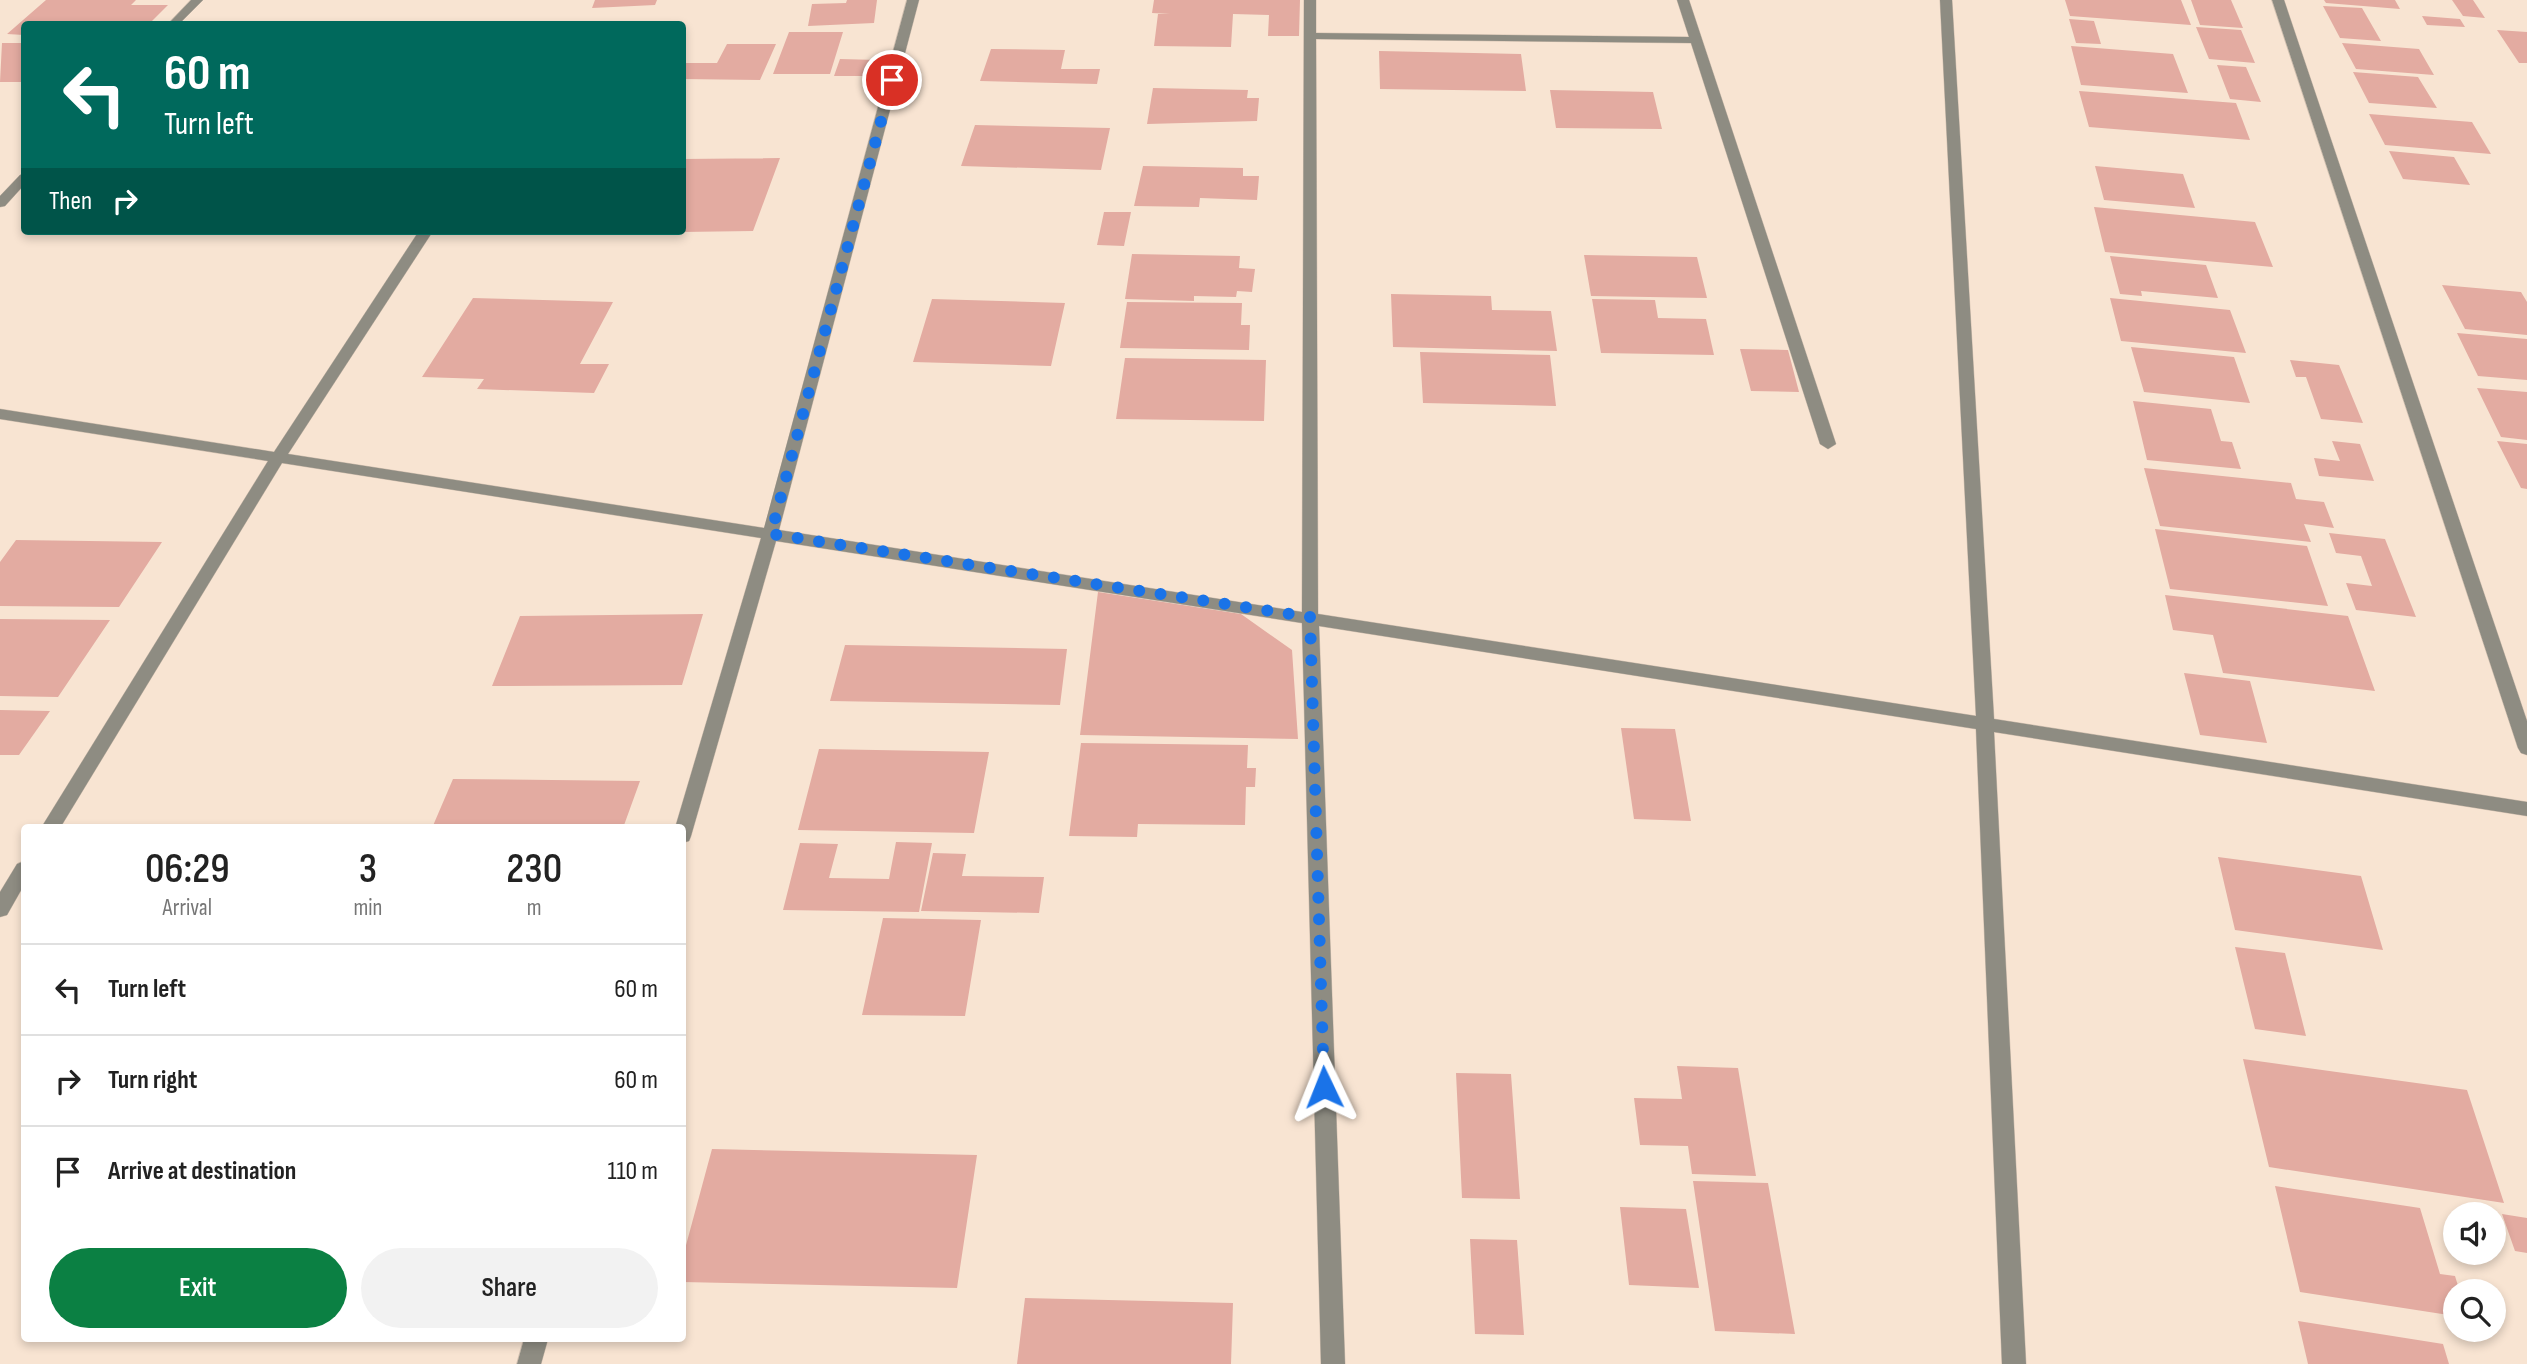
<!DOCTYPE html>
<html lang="en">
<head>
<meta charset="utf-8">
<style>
	body { margin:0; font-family:"Sofia Sans Condensed",sans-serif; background:#f2f2f2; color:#222; height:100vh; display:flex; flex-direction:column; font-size:26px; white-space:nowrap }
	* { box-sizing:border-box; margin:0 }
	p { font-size:23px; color:#767676 }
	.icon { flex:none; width:38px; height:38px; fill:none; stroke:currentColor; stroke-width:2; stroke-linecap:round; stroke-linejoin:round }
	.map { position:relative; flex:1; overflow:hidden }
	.sheet { position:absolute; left:21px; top:824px; width:665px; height:518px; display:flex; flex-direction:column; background:#fff; border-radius:7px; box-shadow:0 4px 10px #0003 }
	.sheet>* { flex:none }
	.banner { position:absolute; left:21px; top:21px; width:665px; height:214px; border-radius:7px; box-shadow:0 4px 10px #0003; background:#00695c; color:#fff; overflow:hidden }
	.fabs { position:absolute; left:2443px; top:1202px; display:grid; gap:14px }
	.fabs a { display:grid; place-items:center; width:63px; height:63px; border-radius:50%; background:#fff; box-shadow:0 4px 10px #0003; font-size:35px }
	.pin { position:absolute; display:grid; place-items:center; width:60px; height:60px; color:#fff; margin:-30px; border:4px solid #fff; border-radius:50%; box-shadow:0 2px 7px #0007 }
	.me { position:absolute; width:77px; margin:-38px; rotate:358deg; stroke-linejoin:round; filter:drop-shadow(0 0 5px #0008) }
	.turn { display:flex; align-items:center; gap:24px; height:147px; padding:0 28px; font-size:32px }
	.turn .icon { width:91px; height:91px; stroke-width:2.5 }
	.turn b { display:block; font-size:49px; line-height:60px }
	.then { display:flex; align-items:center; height:66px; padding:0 28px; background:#0003; gap:14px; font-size:26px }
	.eta { display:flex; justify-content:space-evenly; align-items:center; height:119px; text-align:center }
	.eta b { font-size:42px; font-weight:600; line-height:49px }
	.action { display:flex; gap:14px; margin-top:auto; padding:14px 28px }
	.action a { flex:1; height:80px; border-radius:42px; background:#0b8043; color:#fff; font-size:28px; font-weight:600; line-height:80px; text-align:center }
	.action a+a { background:#f2f2f2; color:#222 }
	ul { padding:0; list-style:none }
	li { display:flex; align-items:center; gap:21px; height:91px; padding:0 28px; border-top:2px solid #e0e0e0 }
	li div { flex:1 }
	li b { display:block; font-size:26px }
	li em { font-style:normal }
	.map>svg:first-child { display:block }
</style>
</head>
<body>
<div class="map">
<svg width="2527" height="1364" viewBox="0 0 2527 1364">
	<rect width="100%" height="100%" fill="#f8e4d2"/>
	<path fill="#e3aba1" d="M46,0H136L131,5H168L149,24H24V35L7,34Z
		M595,0H657L655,5L592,8Z
		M847,0H877L874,23L808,26L812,4L846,3Z
		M1154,0H1300L1299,36H1268L1269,15L1233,14L1231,47L1154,46L1158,14H1170L1152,13Z
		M2065,0H2181L2191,25L2070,16Z
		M2191,0H2231L2243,28L2200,25Z
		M2324,0H2395L2400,9L2326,3Z
		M2452,0H2473L2485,18L2463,16Z
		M2323,6L2362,8L2381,41L2340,38Z
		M2422,16L2460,19L2465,27L2427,25Z
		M2069,19L2094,21L2101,44L2076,43Z
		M2196,27L2241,30L2255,63L2209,59Z
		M2497,30L2527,32V63H2519Z
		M789,32H843L830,74H773Z
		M2,43H24V82H0Z
		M2342,43L2419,49L2434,75L2356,69Z
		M727,44H776L760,80L682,79V63H717Z
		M2071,46L2173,54L2188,93L2081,85Z
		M991,49L1065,50L1061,69H1100L1097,84L980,81Z
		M1379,51L1521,54L1526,91L1380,89Z
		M840,59L878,60L872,76H834Z
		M2217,65L2246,67L2261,102L2230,99Z
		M2353,72L2418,77L2437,108L2369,103Z
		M1153,88L1248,90L1247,98H1259L1257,121L1147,124Z
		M1550,90L1653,92L1662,129L1556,128Z
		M2079,91L2236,103L2250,140L2089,127Z
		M2369,114L2472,122L2491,154L2385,145Z
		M975,125L1110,128L1101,170L961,166Z
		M2389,151L2454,157L2470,185L2403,179Z
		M780,158L753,231L682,232V159Z
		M1143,166L1243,168V176H1259L1257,200L1200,198L1199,207L1134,206Z
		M2095,166L2183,174L2195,208L2104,200Z
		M2094,207L2255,222L2273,267L2105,252Z
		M1104,212H1131L1124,246L1097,245Z
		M1132,254L1240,256L1239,268L1255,269L1252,292L1237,291L1236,297L1194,296V301L1125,299Z
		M1584,255L1697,257L1707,298L1591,296Z
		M2110,256L2206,265L2218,298L2141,291L2142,296L2120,294Z
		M2442,285L2521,292L2527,302V335L2465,329Z
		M1391,294L1491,296L1492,310L1551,311L1557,351L1393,347Z
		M473,298L613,302L580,364H609L594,393L477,389L484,379L422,377Z
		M2110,298L2230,310L2246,353L2121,341Z
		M932,299L1065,303L1051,366L913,362Z
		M1592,299L1655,300L1658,318L1706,319L1714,355L1601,353Z
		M1127,302L1242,303L1241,325H1250L1249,350L1120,348Z
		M2457,333L2527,339V380L2478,376Z
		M2131,347L2234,357L2250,403L2144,392Z
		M1740,349L1788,350L1799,392L1751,391Z
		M1420,352L1550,355L1556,406L1423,403Z
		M1125,358L1266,360L1264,421L1116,419Z
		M2290,360L2339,365L2363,423L2321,419L2306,377H2296Z
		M2477,388L2527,392V440L2501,437Z
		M2133,401L2211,409L2221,441L2232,442L2241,469L2147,460Z
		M2332,441L2360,444L2374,481L2319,476L2314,458L2340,461Z
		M2497,441L2527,444V489L2521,488Z
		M2144,468L2291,483L2296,499L2324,502L2334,528L2304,524L2311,542L2160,526Z
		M2155,529L2307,546L2328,606L2170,589Z
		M2329,533L2385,539L2416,617L2356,610L2346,583L2372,586L2361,556L2336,553Z
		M16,540L162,542L119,607L0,606V562Z
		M1098,592L1241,614L1292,650L1298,739L1080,735Z
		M2165,595L2348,616L2375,691L2223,673L2213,635L2173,630Z
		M703,614L682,685L492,686L520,616Z
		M0,619L110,620L58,697L0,696Z
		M845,645L1067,649L1060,705L830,701Z
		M2184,673L2250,681L2267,743L2200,735Z
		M0,710L50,711L19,755H0Z
		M1621,728L1675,729L1691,821L1634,819Z
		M1081,743L1248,745L1247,768H1256L1255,787H1246L1245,825L1138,824L1137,837L1069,836Z
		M819,749L989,752L974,833L798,830Z
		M453,779L640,781L623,828H432Z
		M896,842L932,843L919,912L783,910L800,843L838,844L829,878L889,879Z
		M933,853L966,854L962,876L1044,877L1039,913L921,911Z
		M2218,857L2361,876L2383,950L2235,930Z
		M883,918L981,920L965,1016L862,1015Z
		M2235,947L2285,953L2306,1036L2255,1029Z
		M2243,1059L2467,1090L2504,1203L2269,1167Z
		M1677,1066L1738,1068L1756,1176L1692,1174L1688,1146L1640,1145L1634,1098L1682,1099Z
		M1456,1073L1511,1074L1520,1199L1462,1198Z
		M712,1149L977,1155L957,1288L682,1282V1260Z
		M1693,1181L1768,1183L1795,1334L1715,1331Z
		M2275,1186L2420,1208L2440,1274L2455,1276L2460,1292H2455V1316L2300,1292Z
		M1620,1207L1686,1209L1699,1288L1629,1285Z
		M2502,1214L2527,1218V1253L2515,1251Z
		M1470,1239L1517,1240L1524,1335L1475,1334Z
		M1025,1298L1233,1303L1231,1364H1017Z
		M2298,1321L2443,1344L2449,1364H2308Z"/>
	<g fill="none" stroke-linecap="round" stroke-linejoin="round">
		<g stroke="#d3c1b1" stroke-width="1">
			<path id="street" d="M191,0H203L179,24H168Z
				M907,0H919L779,530L1302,612L1304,0H1316V33L1689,37L1677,0H1689L1836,444L1828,449L1820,444L1691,43L1316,39L1318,614L1976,716L1940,0H1952L1994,719L2527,802V816L1994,732L2026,1364H2002L1976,729L1319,626L1345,1364H1321L1302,623L776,541L691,836L689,841L682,843V828H675L761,538L282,463L60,828H41L268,461L0,419V409L274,452L419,231H433L288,454L764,528Z
				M2272,0H2284L2527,721V755L2521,753L2518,748Z
				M24,174V185L5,206L0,207V196L20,175Z
				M24,861V885L7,915L0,917V892L17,864Z
				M524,1339H548L541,1364H517Z"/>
		</g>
		<use href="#street" fill="#8e8c82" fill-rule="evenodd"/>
	</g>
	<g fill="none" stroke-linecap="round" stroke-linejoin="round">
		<path stroke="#1a73e8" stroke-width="12" stroke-dasharray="0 21.6" d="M892,80L771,534L1310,617L1324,1087"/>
	</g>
</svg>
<div class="fabs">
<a><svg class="icon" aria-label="sound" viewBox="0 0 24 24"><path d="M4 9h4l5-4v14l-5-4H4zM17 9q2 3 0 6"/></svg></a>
<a><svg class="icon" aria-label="search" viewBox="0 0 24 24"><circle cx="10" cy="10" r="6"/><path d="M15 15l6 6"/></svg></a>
</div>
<div class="pin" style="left:892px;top:80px;background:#d93025"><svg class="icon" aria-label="arrive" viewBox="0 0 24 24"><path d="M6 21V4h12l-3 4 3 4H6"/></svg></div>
<svg class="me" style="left:1324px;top:1087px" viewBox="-20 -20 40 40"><path d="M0-17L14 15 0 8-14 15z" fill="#1a73e8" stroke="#fff" stroke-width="4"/></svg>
<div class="banner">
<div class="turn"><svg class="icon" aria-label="left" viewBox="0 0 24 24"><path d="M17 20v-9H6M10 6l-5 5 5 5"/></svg><div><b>60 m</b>Turn left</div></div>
<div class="then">Then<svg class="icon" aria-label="right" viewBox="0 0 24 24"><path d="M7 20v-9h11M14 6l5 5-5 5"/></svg></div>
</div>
<section class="sheet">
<div class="eta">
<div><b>06:29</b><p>Arrival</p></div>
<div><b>3</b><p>min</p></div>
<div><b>230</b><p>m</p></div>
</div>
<ul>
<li><svg class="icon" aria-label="left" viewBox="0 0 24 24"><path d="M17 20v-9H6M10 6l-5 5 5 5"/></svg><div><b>Turn left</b></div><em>60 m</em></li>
<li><svg class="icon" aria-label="right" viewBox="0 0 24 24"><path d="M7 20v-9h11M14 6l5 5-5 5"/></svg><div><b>Turn right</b></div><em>60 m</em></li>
<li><svg class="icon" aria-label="arrive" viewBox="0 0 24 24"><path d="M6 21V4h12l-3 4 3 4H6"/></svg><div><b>Arrive at destination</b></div><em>110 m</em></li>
</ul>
<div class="action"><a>Exit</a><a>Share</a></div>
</section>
</div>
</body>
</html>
